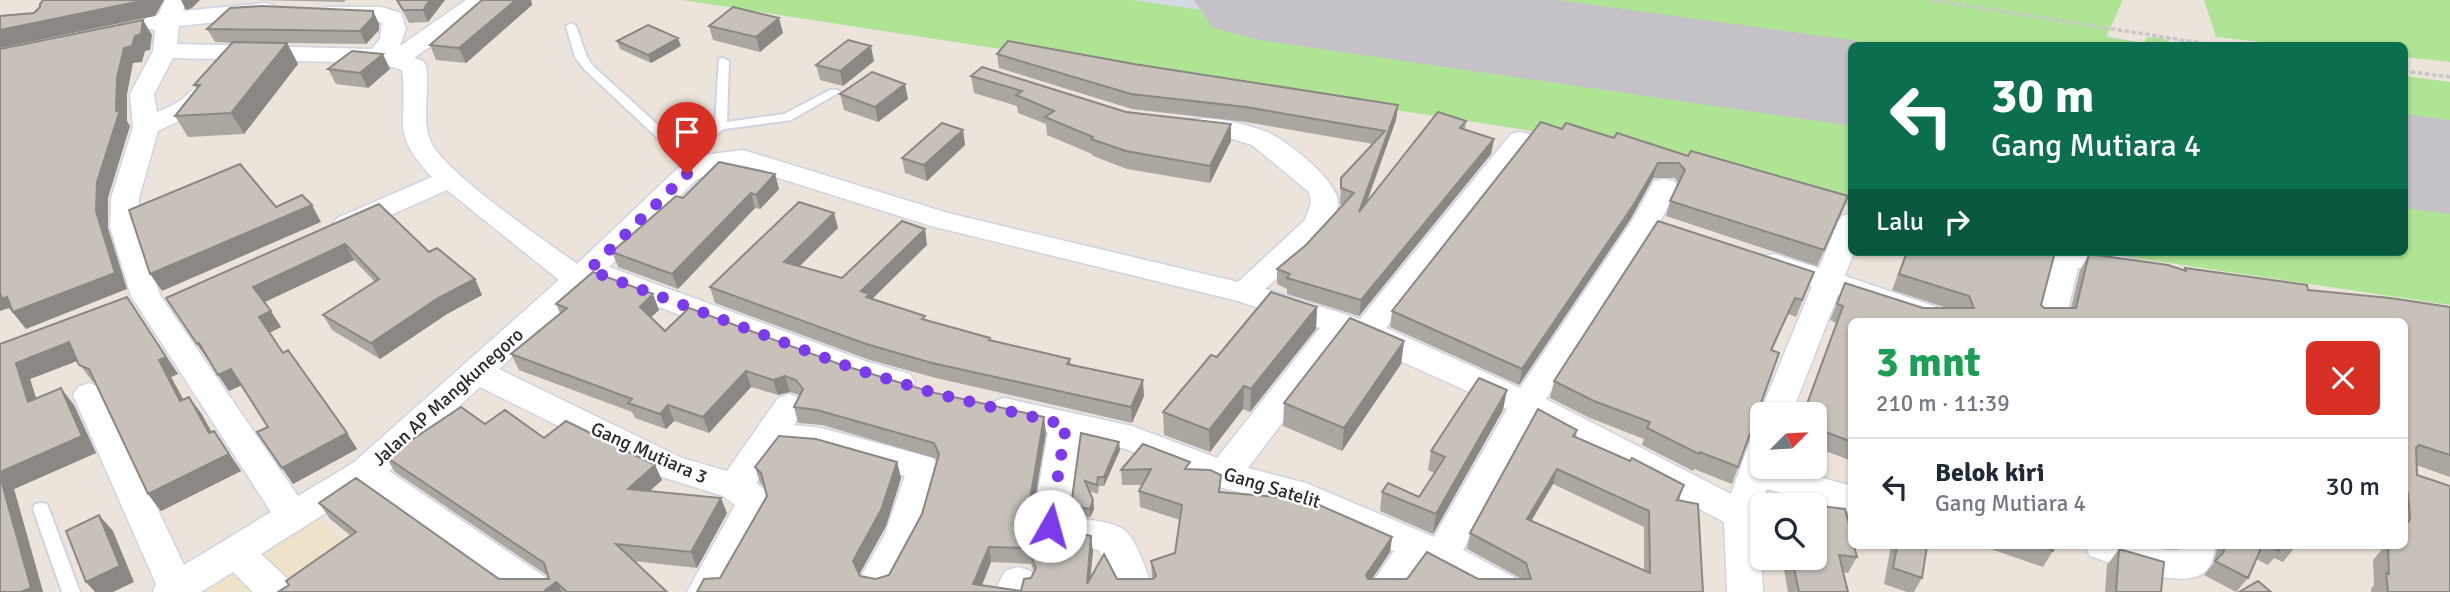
<!DOCTYPE html>
<html lang="id">
<head>
<meta charset="utf-8">
<style>
	body { margin:0; font-family:Signika,sans-serif; background:#f2f2f3; color:#1f2937; height:100vh; display:flex; flex-direction:column; font-size:26px; white-space:nowrap }
	* { box-sizing:border-box; margin:0 }
	p { font-size:23px; color:#747a83 }
	.icon { flex:none; width:38px; height:38px; fill:none; stroke:currentColor; stroke-width:2; stroke-linecap:round; stroke-linejoin:round }
	.map { position:relative; flex:1; overflow:hidden }
	.details { position:absolute; left:1848px; top:318px; width:560px; height:231px; display:flex; flex-direction:column; background:#fff; border-radius:10px; box-shadow:0 2px 5px #0004 }
	.details>* { flex:none }
	.hud { position:absolute; left:1848px; top:42px; width:560px; height:214px; border-radius:10px; box-shadow:0 2px 5px #0004; background:#0b6e4f; color:#fff; overflow:hidden }
	.needle { width:46px; rotate:66deg }
	.buttons { position:absolute; left:1750px; top:402px; display:grid; gap:14px }
	.buttons a { display:grid; place-items:center; width:77px; height:77px; border-radius:10px; background:#fff; box-shadow:0 2px 5px #0004; font-size:35px }
	.pin { position:absolute; display:grid; place-items:center; width:60px; height:60px; color:#fff; margin:-72px -30px; border-radius:50% 50% 50% 0; rotate:-45deg; box-shadow:0 0 7px #0007 }
	.pin .icon { rotate:45deg }
	.me { position:absolute; width:77px; margin:-38px; rotate:7deg; stroke-linejoin:round; filter:drop-shadow(0 0 5px #0008) }
	.turn { display:flex; align-items:center; gap:24px; height:147px; padding:0 28px; font-size:32px }
	.turn .icon { width:91px; height:91px; stroke-width:2.5 }
	.turn b { display:block; font-size:49px; line-height:60px }
	.then { display:flex; align-items:center; height:66px; padding:0 28px; background:#0003; gap:14px; font-size:26px }
	.round { display:grid; place-items:center; flex:none; width:74px; height:74px; border-radius:10px; background:#f2f2f3 }
	.overview { display:flex; align-items:center; justify-content:space-between; height:119px; padding:0 28px }
	h1 { font-size:42px; font-weight:800; line-height:52px; color:#1e9e55 }
	ul { padding:0; list-style:none }
	li { display:flex; align-items:center; gap:21px; height:98px; padding:0 28px; border-top:2px solid #e0e1e3 }
	li div { flex:1 }
	li b { display:block; font-size:26px }
	li em { font-style:normal }
	.map>svg:first-child { display:block }
</style>
</head>
<body>
<div class="map">
<svg width="2450" height="592" viewBox="0 0 2450 592">
	<rect width="100%" height="100%" fill="#ece4da"/>
	<path fill="#eee2c9" d="M313,515L407,592H196Z"/>
	<path fill="#d6d8e4" d="M683,0H1915L2145,43L2147,37L2162,38L2176,45L1852,46L1851,206L1590,140Z"/>
	<path fill="#afe495" d="M683,0H1132L1851,103V206L1590,140Z
		M1389,0H2123L2106,37L2145,43L2147,37L2162,38L2176,45L1852,46L1851,64Z
		M2204,0H2450V62L2405,57L2404,46H2298L2216,37Z
		M2405,76L2450,82V144L2405,140Z
		M2405,183L2450,189V305L2095,252H2404Z"/>
	<g fill="none" stroke-linecap="round" stroke-linejoin="round">
		<path fill="#c4c2c7" fill-rule="evenodd" d="M1194,0H1557L1852,40L1876,46H1852V126L1260,40L1213,28Z
			M2404,114L2450,120V214L2404,208Z"/>
		<g stroke="#cfd3e2" stroke-width="4">
			<path id="service" d="M571,23L576,26L587,57L593,66L682,147L715,125L719,59L723,58L729,61L727,122L784,114L830,90H838L840,92L791,120L724,129L689,154L703,168L697,172L693,171L585,70L575,57L566,26Z
				M41,503L47,504L49,509L80,592H62L33,509L35,504Z"/>
		</g>
		<g stroke="#cfd3e2" stroke-width="3">
			<path id="minor" d="M165,0H187L183,11L265,3L273,5L276,10L273,15L265,17L179,26L177,44L372,49L380,39L382,22L327,17L324,12L327,7H381L401,13L406,29L400,46L466,0H482L485,5L482,10L414,58L423,61L426,66C430,90 421,120 431,142C445,173 546,241 577,264L678,168L704,155L743,150L948,213L1238,282L1305,220L1311,203L1309,192L1252,145L1226,137L1183,131L1179,126L1183,121C1209,114 1242,123 1267,132C1285,139 1343,184 1338,206C1330,237 1289,267 1265,289L1360,319L1511,134L1520,132L1529,134L1533,140L1529,146L1386,328L1520,388L1632,221L1654,181L1664,179L1674,181L1678,187L1660,222L1546,399L1731,494L1750,441L1762,437V467H1783L1852,486V513L1767,489L1759,515L1763,592H1727L1724,522L1533,421L1463,550L1521,581L1526,592H1475L1424,564L1405,592H1366L1394,551L1287,504L1223,488L1126,449L1080,439L1069,517C1085,520 1108,520 1123,529C1137,538 1148,576 1154,592H1118L1099,550L1053,542L1038,536L1032,526L1048,432L993,418L988,410L993,402L1004,398L1132,426L1217,458L1320,328L1238,301L931,226L741,166L719,168L696,180L609,267L868,362L910,374L915,382L910,390L899,393L847,378L593,282L499,369L682,458L727,471L778,398L789,394L800,398L805,406L794,425L821,428L933,458L941,470L919,540L891,589L881,592L865,589L860,578L884,536L905,476L821,452L779,448L756,483L764,489L770,510L724,592H687L735,505L723,496L659,476L480,387L389,471L551,581L556,592H510L364,489L261,554L290,581L295,592H253L233,572L201,592H153L156,584L73,395L78,387L89,383L100,387L184,565L271,512L131,296L110,227L111,198L133,127L130,94L153,51L155,30L146,28L142,23L146,18L158,15ZM173,58L378,63L402,70C409,124 388,130 432,177L337,218L333,224L337,230L347,233L357,230L447,190L559,280L353,463L298,496L160,295L138,227L139,198L158,131L197,112L219,88L216,83C196,78 193,93 178,102C172,106 164,109 157,112L154,94ZM1347,337L1507,409L1434,537L1306,483L1248,468Z
				M1852,213V252H1854L1845,276L1960,315L1964,322H1917L1838,295L1791,415H1762V421L1759,415L1812,286L1764,270L1760,263L1764,256L1774,254L1819,268L1838,222L1842,216Z
				M2022,252H2096L2135,259L2140,266L2135,273L2125,275L2078,268L2065,322H2035L2050,264L2026,259Z
				M2085,546H2152L2166,550H2179L2180,546H2216C2214,554 2212,565 2206,571C2183,592 2116,565 2090,556Z
				M1018,567L1031,571L1036,582L1031,592H994L1005,571Z"/>
		</g>
		<path stroke="#c7c7c7" stroke-width="3.5" stroke-dasharray="4.5 2.5" stroke-linecap="butt" d="M1931,0L2220,46
			M2404,71L2450,77"/>
		<use href="#service" fill="#fff" fill-rule="evenodd"/>
		<use href="#minor" fill="#fff" fill-rule="evenodd"/>
	</g>
	<path fill="#aba6a0" fill-rule="evenodd" d="M255,0H346L344,2Z
		M397,0H445L428,22L409,23Z
		M482,0H531L532,5L466,63L436,60L430,45Z
		M373,11L379,24V30L366,44L287,43L298,64L244,134L188,137L175,116L197,89L194,85L232,43L215,42L207,29Z
		M709,26L783,33L760,52L713,40Z
		M617,41L681,46L651,63L620,49Z
		M997,54L1134,64L1398,105L1396,120L1367,202L1466,121L1465,129L1494,139L1491,154L1359,316L1287,294V289L1277,284V269L1306,245L1343,205L1340,204L1341,178L1373,144L1246,122L1132,109L999,68Z
		M874,61L843,86L820,80L816,65Z
		M328,69H390L368,88L336,84Z
		M971,76L1126,112L1231,141L1210,183L1127,169L1093,156L1092,154L1047,135L1046,124L1018,113L1017,106L974,93Z
		M840,94L908,99L878,122L844,110Z
		M1562,129L1614,138L1688,156L1848,196L1817,266L1666,216L1670,201L1678,183L1675,178H1653L1630,220L1519,385L1390,327L1392,311Z
		M963,130L965,145L927,181L905,173L902,158Z
		M775,174L779,189L760,209L755,208L678,289L618,267L612,252L683,198Z
		M379,204L429,252L475,279L482,295L447,314L380,359L332,330L323,315L375,282L354,260L264,302L281,327L269,333L283,353L347,433L357,449L293,484L268,427L242,385L229,391L209,360L166,298Z
		M838,228L799,266L842,278L927,245L872,299L926,320L990,338L991,340L1070,359L1071,364L1144,396L1132,423L936,378L870,360L715,303L710,287Z
		M1906,252H2055L2041,305L2044,308H2071L2080,270L2089,254L2183,270L2185,268L2308,290L2450,307V477L2416,465L2417,475L2450,592H2371V589L2374,585L2373,560L2385,546H2404V322H1852V461L1815,447V415H1802L1836,323L1830,320L1845,283L1923,308H1947L1892,290Z
		M1814,272L1796,317L1788,314L1772,350L1779,353L1732,484L1694,469L1693,471L1642,445L1644,439L1590,418L1550,398L1554,381Z
		M127,297L178,374L171,377L183,399L201,413L211,432L214,431L241,471L161,511L148,494L96,383L92,381L77,361L30,379L36,398L74,405L96,453L14,489L43,592H0V344Z
		M556,304L659,310L651,317L665,331L842,365L1046,433L1032,517L1038,525L1093,551L1090,578L1152,579L1151,561L1175,553L1180,520L1140,507L1139,491L1142,485H1122L1121,470L1190,469L1221,492L1392,537L1390,552L1372,579H1522L1467,549L1470,533L1577,430L1576,437L1684,485L1679,500L1703,592H697L720,578L767,496L765,487L760,483L755,467L897,462L901,478L886,526L859,574L860,576L876,579L889,575L922,514L937,459L822,425L798,423L794,407L800,395L790,392L778,395L751,387L709,433L674,421L666,429L635,418L632,412L519,370L511,354L560,313ZM1553,484L1644,527V570L1531,521ZM991,562L1031,564L1034,572L1021,591L982,586Z
		M1317,307L1316,329L1250,412L1243,409L1210,452L1164,435L1163,412L1217,357Z
		M1404,341L1401,364L1342,451L1283,426L1284,403Z
		M1503,410L1433,534L1380,511L1382,492L1419,497L1434,473L1428,470L1431,451Z
		M485,424L655,465L662,480L650,491L727,513L697,568L633,561L667,592H278L289,585L286,581L351,536L330,519L319,503L499,579H549L548,576L395,472L386,457Z
		M1081,433L1120,450L1104,486H1099L1098,494L1089,491L1093,500L1094,509L1090,517L1072,515L1071,506Z
		M1777,501L1845,509L1852,535V546H1854L1857,557L1848,573L1843,572L1848,592H1788L1783,565L1778,564L1777,558H1815V506H1775Z
		M1891,546H1927L1922,578L1914,592H1907L1884,584Z
		M1982,546H2054L2053,551L2043,567Z
		M2218,546H2296L2283,562L2274,558L2268,565L2256,559L2248,578L2236,592L2204,575L2213,564Z
		M2119,549L2161,592H2105L2107,565Z"/>
	<path fill="#8b8782" d="M146,0H164L155,16L0,48V30Z
		M181,0H200L192,8L186,10Z
		M430,0H445L428,22L423,10Z
		M516,0H531L532,5L466,63L459,48Z
		M373,11L379,24V30L366,44L360,31Z
		M779,18L783,33L760,52L756,37Z
		M143,20L152,35L150,50L145,51L142,62L133,63L127,94V121L130,126L108,198V228L127,289L26,329L9,308L0,311V291L96,211L97,182L116,111L117,78L124,48L135,36Z
		M678,38L681,46L651,63L648,55Z
		M287,43L298,64L244,134L231,113Z
		M871,46L874,61L843,86L840,71Z
		M383,54L390,69L368,88L360,73Z
		M905,84L908,99L878,122L875,107Z
		M1398,105L1396,120L1357,228L1359,212Z
		M1231,124V141L1210,183V166Z
		M963,130L965,145L927,181L924,165Z
		M1494,139L1491,154L1359,316L1361,300Z
		M1658,163L1653,178L1630,220L1519,385L1522,369Z
		M775,174L779,189L760,209L756,195Z
		M751,193L755,208L678,289L672,274Z
		M1848,196L1842,212L1817,266L1824,250Z
		M312,205L321,222L162,291L150,274Z
		M834,213L838,228L788,278L784,262Z
		M925,229L927,245L870,301L861,291Z
		M345,244L354,260L263,303L253,287Z
		M475,279L482,295L447,314L380,359L371,343L438,298Z
		M653,294L659,310L646,322L640,307Z
		M127,297L178,374L171,377L193,417L180,401Z
		M1317,307L1316,329L1250,412L1251,389Z
		M271,311L281,327L269,333L259,317Z
		M1404,341L1401,364L1342,451L1344,428Z
		M69,342L82,359L30,379L42,418L28,402L16,363Z
		M199,343L210,359L208,360L197,344Z
		M231,369L242,385L229,391L218,375Z
		M746,371L751,387L709,433L703,417Z
		M785,376L790,392L778,395L773,380Z
		M1143,380L1144,396L1132,423L1131,407Z
		M1244,386L1243,409L1210,452L1209,430Z
		M61,388L74,405L96,453L14,489L43,592H21L0,472Z
		M1507,390L1503,410L1433,534L1436,514Z
		M189,397L201,413L222,450L209,433Z
		M668,405L674,421L666,429L660,414Z
		M1044,417L1046,433L1030,528L1028,512Z
		M214,431L241,471L161,511L148,494Z
		M347,433L357,449L293,484L282,468Z
		M1119,442L1120,450L1104,486V477Z
		M897,462L901,478L886,526L858,577L853,561Z
		M655,465L662,480L635,504L628,489Z
		M1557,469L1553,484L1523,535L1527,519Z
		M721,498L727,513L697,568L691,552Z
		M1093,500L1094,509L1090,517V509Z
		M99,515L113,531L134,582L113,592H95L86,582Z
		M1091,536L1093,551L1089,592L1087,584Z
		M1392,537L1390,552L1364,591L1366,575Z
		M989,547L991,562L979,592L973,584Z
		M556,582L562,592H543Z"/>
	<path fill="#c7c1ba" stroke="#8b8782" stroke-width="2" fill-rule="evenodd" d="M43,0H146L0,30V16L34,13L40,7V4Z
		M397,0H430L423,10H403Z
		M482,0H516L459,48L430,45Z
		M262,6L373,11V17L360,31L207,29L230,8Z
		M733,7L779,18L756,37L709,26Z
		M143,20L141,34L135,36L132,46L124,48L117,78L116,111L120,110L97,182L96,211L115,273L13,312L7,297L2,299L0,293V49Z
		M648,25L678,38L648,55L617,41Z
		M848,40L871,46L840,71L816,65Z
		M1008,41L1134,64L1398,105L1359,212L1438,112L1466,121L1460,128L1494,139L1361,300L1287,278L1290,274L1277,269L1306,245L1354,193L1341,188V178L1385,131L1246,107L1131,94L997,54Z
		M233,42L287,43L231,113L175,116L200,85H194Z
		M352,51L383,54L360,73L328,69Z
		M982,67L1126,112L1231,124L1210,166L1126,151L1091,139L1093,137L1045,117L1054,111L1016,95L1022,91L971,76Z
		M872,72L905,84L875,107L840,94Z
		M1541,122L1562,129L1566,123L1614,138L1617,133L1688,156L1691,151L1848,196L1824,250L1670,201L1685,170L1679,163H1658L1634,204L1522,369L1392,311Z
		M942,123L963,130L924,165L902,158Z
		M719,162L775,174L756,195L751,193L672,274L612,252L676,196L683,198Z
		M240,164L276,207L302,195L312,205L150,274L129,210Z
		M799,202L834,213L784,262L842,278L902,221L925,229L861,291L869,294L866,297L925,316L922,319L990,338L989,340L1070,359L1067,364L1143,380L1131,407L932,363L866,344L710,287Z
		M379,204L429,252L437,248L475,279L438,298L371,343L323,315L379,279L345,244L253,287L271,311L259,317L283,353L288,350L347,433L282,468L257,432L268,427L231,369L218,375L199,343L197,344L166,298Z
		M1658,221L1814,272L1802,300L1795,298L1771,350L1779,353L1738,467L1700,452L1699,454L1647,428L1650,422L1594,401L1554,381Z
		M1907,252H2055L2041,305L2044,308H2076L2089,254L2168,265L2186,271L2185,268L2307,285L2308,290L2390,298L2450,307V455L2419,445L2416,448L2417,475L2450,486V592H2388L2386,573L2389,574L2388,546H2404V528L2410,519L2408,493L2404,491V322H1852V442L1815,428V415H1803L1843,306L1837,304L1845,283L1923,308H1974L1969,296L1899,274Z
		M593,272L653,294L640,307L665,331L689,308L842,365L931,392L1044,417L1028,512L1038,525L1091,536L1087,584L1104,554L1117,579H1153L1156,576L1151,561L1175,553L1182,505L1139,491L1151,469L1121,470L1143,444L1190,462L1185,469L1210,470L1221,475L1219,492L1289,498L1292,493L1392,537L1366,575L1368,579H1407L1427,552L1478,579H1531L1526,563L1470,533L1538,409L1577,430L1573,436L1630,461L1632,458L1684,485L1677,500L1698,504L1703,592H697L704,579L720,578L767,496L761,473L755,467L779,436L816,439L897,462L881,510L853,561L860,576L876,579L889,575L922,514L939,454L934,443L817,410L794,407L803,389L796,380L785,376L773,380L746,371L703,417L668,405L660,414L628,403L632,399L511,354L567,308L556,304ZM1557,469L1649,511L1650,573L1527,519ZM989,547L1031,548L1030,553L1036,568L1031,578L1024,579L1021,591L973,584Z
		M1271,292L1317,307L1251,389L1244,386L1209,430L1163,412L1211,355L1217,357Z
		M127,297L166,357L159,360L180,401L189,397L209,433L214,431L229,454L148,494L89,369L79,365L69,342L16,363L28,402L61,388L82,436L0,472V344Z
		M1350,318L1404,341L1344,428L1284,403Z
		M1479,378L1507,390L1436,514L1382,492L1388,483L1419,497L1445,457L1431,451Z
		M461,407L485,424L505,410L544,438L566,421L655,465L628,489L721,498L691,552L616,544L667,592H567L556,582L543,592H278L289,585L286,581L356,532L319,503L356,478L499,579H549L544,563L386,457Z
		M1081,433L1119,442L1104,477H1098L1097,485L1085,481L1093,500L1090,509L1071,506Z
		M0,476L31,588L21,592H0Z
		M1777,501L1845,509L1852,535V546H1854L1857,557L1839,555L1848,592H1799L1792,558H1815V506H1778Z
		M99,515L120,566L86,582L66,531Z
		M1897,546H1927L1922,578L1893,568Z
		M2040,546H2054L2053,551Z
		M2225,546H2262L2248,578L2215,561L2223,553Z
		M2268,546H2281L2279,551Z
		M2119,549L2164,562L2161,592H2116Z
		M2258,581L2271,592H2239Z"/>
	<g fill="none" stroke-linecap="round" stroke-linejoin="round">
		<path stroke="#7c3aed" stroke-width="12" stroke-dasharray="0 21.6" d="M687,174L589,270L858,370L934,393L1066,425L1050,526"/>
	</g>
	<g text-anchor="middle" dominant-baseline="central" stroke-width="5" stroke-linejoin="round" paint-order="stroke">
		<g font-size="19" fill="#292929" stroke="#fff">
			<text transform="translate(448 397) rotate(-42)">Jalan AP Mangkunegoro</text>
			<text transform="translate(649 453) rotate(24)">Gang Mutiara 3</text>
			<text transform="translate(1272 488) rotate(17)">Gang Satelit</text>
		</g>
	</g>
</svg>
<div class="buttons">
<a><svg class="needle" viewBox="-14 -14 28 28"><path d="M0-13l5 13h-10z" fill="#e53935"/><path d="M0 13l5-13h-10z" fill="#747a83"/></svg></a>
<a><svg class="icon" aria-label="search" viewBox="0 0 24 24"><circle cx="10" cy="10" r="6"/><path d="M15 15l6 6"/></svg></a>
</div>
<div class="pin" style="left:687px;top:174px;background:#d93025"><svg class="icon" aria-label="arrive" viewBox="0 0 24 24"><path d="M6 21V4h12l-3 4 3 4H6"/></svg></div>
<svg class="me" style="left:1050px;top:526px" viewBox="-20 -20 40 40"><circle r="19" fill="#fff"/><path d="M0-13L10 11 0 6-10 11z" fill="#7c3aed"/></svg>
<div class="hud">
<div class="turn"><svg class="icon" aria-label="left" viewBox="0 0 24 24"><path d="M17 20v-9H6M10 6l-5 5 5 5"/></svg><div><b>30 m</b>Gang Mutiara 4</div></div>
<div class="then">Lalu<svg class="icon" aria-label="right" viewBox="0 0 24 24"><path d="M7 20v-9h11M14 6l5 5-5 5"/></svg></div>
</div>
<section class="details">
<div class="overview"><div><h1>3 mnt</h1><p>210 m · 11:39</p></div><a class="round" style="background:#d93025;color:#fff"><svg class="icon" aria-label="close" viewBox="0 0 24 24"><path d="M6 6l12 12M18 6L6 18"/></svg></a></div>
<ul>
<li><svg class="icon" aria-label="left" viewBox="0 0 24 24"><path d="M17 20v-9H6M10 6l-5 5 5 5"/></svg><div><b>Belok kiri</b><p>Gang Mutiara 4</p></div><em>30 m</em></li>
</ul>
</section>
</div>
</body>
</html>
